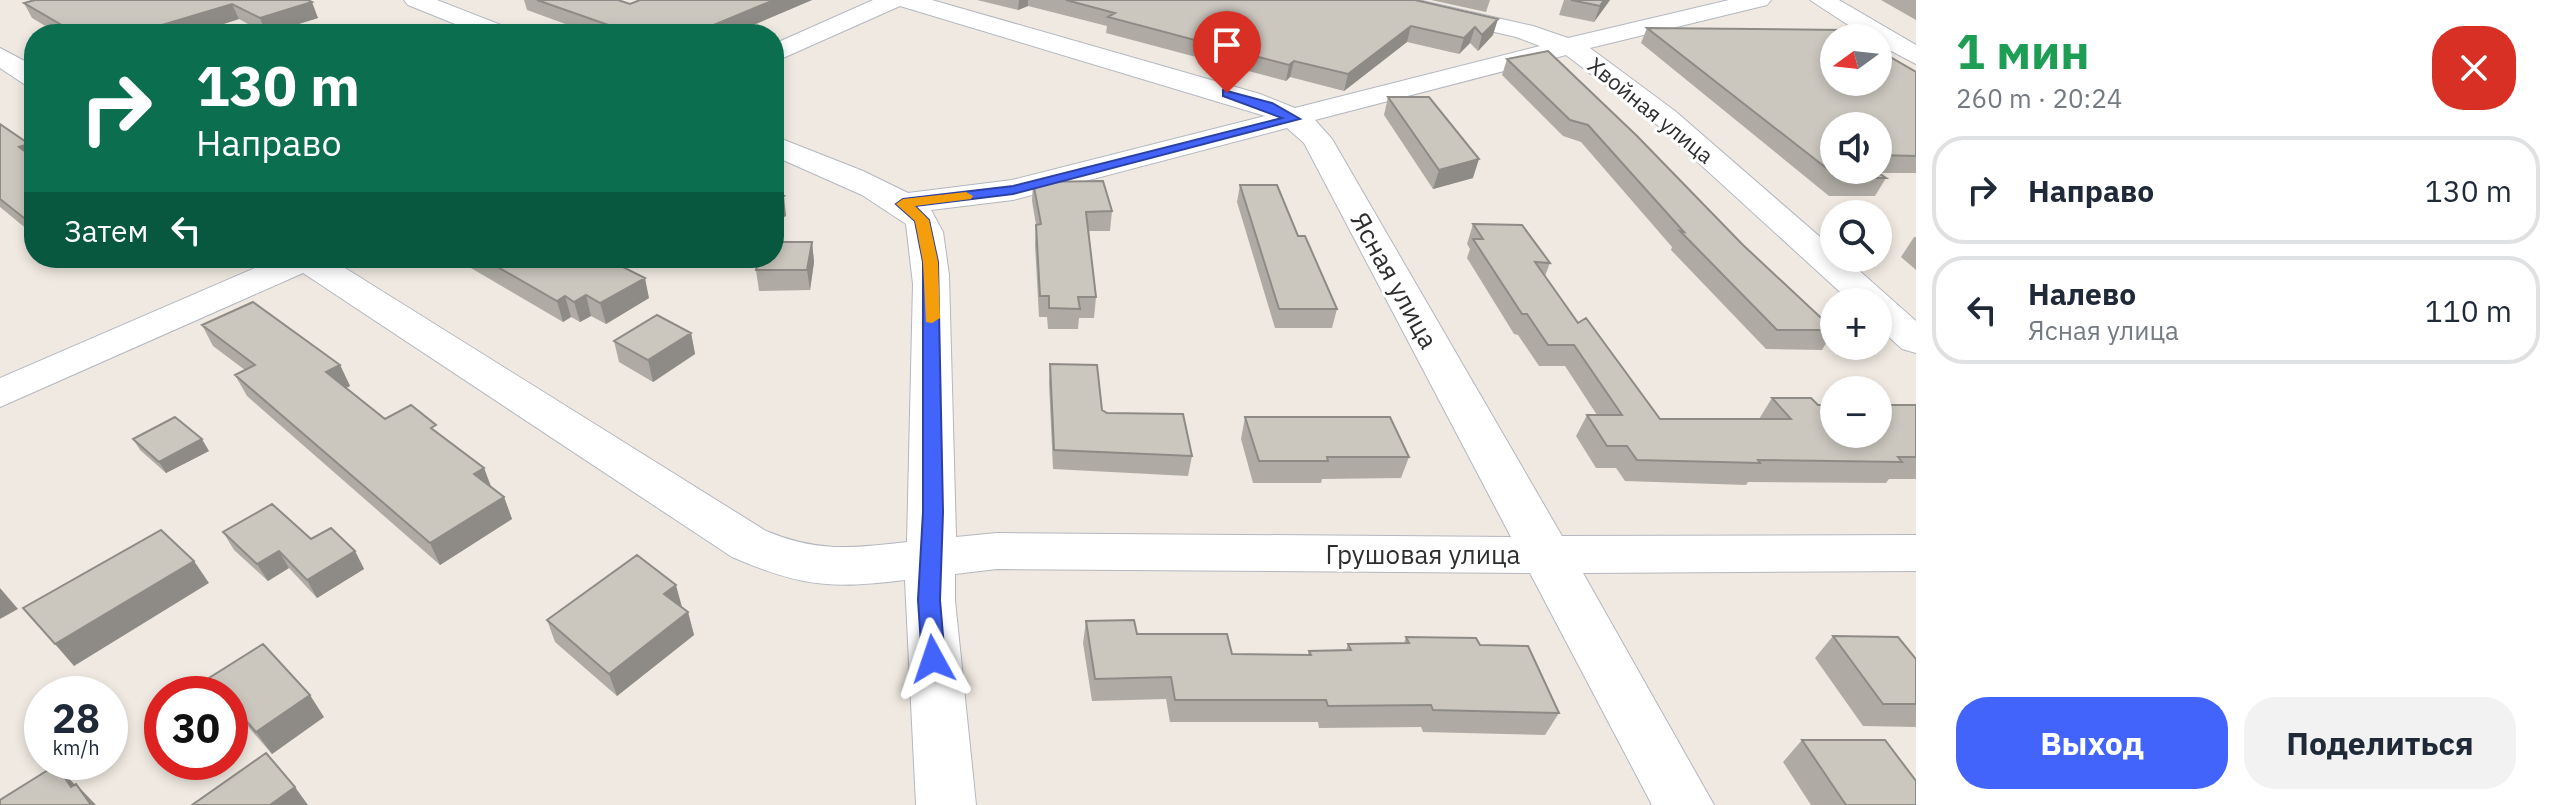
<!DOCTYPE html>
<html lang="ru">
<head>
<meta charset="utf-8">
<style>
	body { margin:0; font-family:"IBM Plex Sans",sans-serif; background:#f2f2f3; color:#1f2937; height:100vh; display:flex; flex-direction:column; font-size:30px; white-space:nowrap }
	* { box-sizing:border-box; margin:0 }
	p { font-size:26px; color:#747a83 }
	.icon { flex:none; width:44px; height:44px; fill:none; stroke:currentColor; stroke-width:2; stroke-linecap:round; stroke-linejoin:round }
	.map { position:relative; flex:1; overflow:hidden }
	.sheet { display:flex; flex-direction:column; background:#fff; width:640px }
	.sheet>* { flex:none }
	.banner { position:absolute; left:24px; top:24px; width:760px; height:244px; border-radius:32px; box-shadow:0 4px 12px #0003; background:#0b6e4f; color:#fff; overflow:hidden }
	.needle { width:52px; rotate:255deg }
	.controls { position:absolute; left:1820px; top:24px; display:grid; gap:16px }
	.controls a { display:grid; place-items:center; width:72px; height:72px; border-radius:50%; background:#fff; box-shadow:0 4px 12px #0003; font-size:40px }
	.speed { position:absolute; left:24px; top:676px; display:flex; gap:16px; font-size:40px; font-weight:700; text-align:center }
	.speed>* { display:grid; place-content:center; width:104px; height:104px; border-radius:50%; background:#fff; box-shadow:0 4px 12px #0003; line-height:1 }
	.speed small { font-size:20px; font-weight:400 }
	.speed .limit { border:12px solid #d22; background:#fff; color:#111 }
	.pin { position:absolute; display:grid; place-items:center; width:68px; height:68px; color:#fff; margin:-82px -34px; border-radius:50% 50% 50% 0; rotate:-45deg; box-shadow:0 0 8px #0007 }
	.pin .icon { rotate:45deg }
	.me { position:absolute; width:88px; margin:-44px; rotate:355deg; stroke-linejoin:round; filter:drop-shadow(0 0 6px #0008) }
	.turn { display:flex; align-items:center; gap:28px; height:168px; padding:0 40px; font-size:36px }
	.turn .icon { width:104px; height:104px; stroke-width:2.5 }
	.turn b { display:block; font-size:56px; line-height:68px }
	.then { display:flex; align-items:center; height:76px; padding:0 40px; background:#0003; gap:16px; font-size:30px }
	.round { display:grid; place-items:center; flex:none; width:84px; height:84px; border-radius:32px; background:#f2f2f3 }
	.summary { display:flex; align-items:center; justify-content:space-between; height:136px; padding:0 40px }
	h1 { font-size:48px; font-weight:800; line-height:60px; color:#1e9e55 }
	.cta { display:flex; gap:16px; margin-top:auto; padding:16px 40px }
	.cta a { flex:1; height:92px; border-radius:32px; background:#4264fb; color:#fff; font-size:32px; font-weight:800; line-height:92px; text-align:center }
	.cta a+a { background:#f2f2f3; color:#1f2937 }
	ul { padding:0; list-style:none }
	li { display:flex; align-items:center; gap:24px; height:108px; margin:0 16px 12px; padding:0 24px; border:4px solid #e0e1e3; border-radius:32px }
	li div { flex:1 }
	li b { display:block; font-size:30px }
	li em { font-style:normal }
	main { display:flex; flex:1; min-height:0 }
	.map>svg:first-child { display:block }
</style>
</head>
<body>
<main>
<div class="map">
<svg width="1916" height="805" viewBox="0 0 1916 805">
	<rect width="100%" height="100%" fill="#efe9e1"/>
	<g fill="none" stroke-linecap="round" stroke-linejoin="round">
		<g stroke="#b4b7c1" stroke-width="2">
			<path id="minor" d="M404,0H437L511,29L515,34H480L408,5Z
				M873,0H932L1260,94L1295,108L1540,46L1516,37L1378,5L1374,0H1418L1533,26L1568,38L1729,0H1771L1767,5L1590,48L1675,111L1834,249V258H1845L1916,321V353L1902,349L1878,327V302H1851L1655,123L1566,55L1315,120L1332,139L1562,536L1916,535V571L1583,573L1714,805H1652L1530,573L997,569L955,574V600L976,805H916L905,580C830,589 802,587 732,557L303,273L0,407V378L278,258H329L766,531C819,553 853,548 907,542L913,284L906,224L862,195L774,156V136L863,171L908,193L1012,180L1265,116L900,6L774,62V44ZM1287,128L1304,143L1511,537L997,533L956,537L949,275L943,232L931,210L1013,200Z
				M1810,0H1839L1916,45V64L1878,44V38H1868Z
				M0,48L34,66V86L24,84L0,68Z"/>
		</g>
		<use href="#minor" fill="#fff" fill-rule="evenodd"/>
	</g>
	<path fill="#afaba4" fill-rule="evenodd" d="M308,0L318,18L266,34L239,19L192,34H59L32,18L24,3Z
		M524,0H618L630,4L640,0H812L732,34H593L527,10Z
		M977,0H1415L1493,35L1478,51L1470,43L1459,54L1407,42L1344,91L1290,77L1286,81L1106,33L1107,26L1028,6L1018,10Z
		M1431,0H1490L1486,12Z
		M1564,0H1610L1594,22L1559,15Z
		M1881,0H1916V20Z
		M1647,28L1916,72V173H1878L1886,178L1875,196H1829L1641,43ZM1878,126V170H1834Z
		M1507,59L1743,245L1834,330L1822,350L1766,349L1671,250L1672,247L1581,142L1563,136L1502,75Z
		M1388,97L1473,178L1433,189L1384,115Z
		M0,124L34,153V235L0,207Z
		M1033,182L1112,211L1110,231H1089L1096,297L1094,318H1079L1078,329H1048L1047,317H1039L1035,245L1036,225L1032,201Z
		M1240,185L1337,309L1332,328H1275L1237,202Z
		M1473,224L1550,263L1545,276L1578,323L1660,419H1759L1772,398L1818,405H1916V479H1889L1886,483L1748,482L1746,485L1625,481L1616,468H1596L1576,436L1587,415H1597L1565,366H1539L1518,335L1514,334L1467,258L1470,249L1467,244Z
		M1914,237H1916V270L1901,257Z
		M812,242L814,262L810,290L759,291L756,270Z
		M454,258H605L649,298L606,324L591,316L580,322L571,317L563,322Z
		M202,325L340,365L350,386L346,388L385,419L439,434L484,468L491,486L504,497L512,519L440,565L247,396L235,375L245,370L213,346Z
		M691,333L695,354L653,382L619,362L614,341Z
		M1050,364L1102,410L1192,456L1188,476L1053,469L1049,383Z
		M1245,417L1409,457L1401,478L1322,479L1321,483H1253L1241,439Z
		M133,439L209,451L166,473L140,450Z
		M223,532L311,539L355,551L364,569L317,598L289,568L268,581L234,550Z
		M682,607L688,612L694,635L617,696L555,642L547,620Z
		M1086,621L1232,654L1308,655L1309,651L1346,650L1348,644L1404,643L1406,637L1480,645L1559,713L1545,735L1423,732L1421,727L1319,728L1318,722H1170L1166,699L1092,701L1083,643Z
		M1833,636L1916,659V727L1863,726L1815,658Z
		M209,678L324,717L272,754L230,706V694H220Z
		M1802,740L1916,805H1811L1783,762Z"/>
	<path fill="#8e8b86" d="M774,0H812L732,34H692Z
		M1019,0H1028V6L1018,10Z
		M1604,0H1610L1594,22L1600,6Z
		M312,2L318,18L266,34L260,18Z
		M232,4L239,19L192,34H132Z
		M1498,19L1493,35L1478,51L1482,35Z
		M1411,26L1407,42L1344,91L1348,74Z
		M1475,27L1470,43L1459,54L1464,38Z
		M1294,61L1290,77L1286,81L1289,65Z
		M29,144L34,153V163L19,147Z
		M1479,159L1473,178L1433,189L1439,170Z
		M774,190L776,201L784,196L786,216L774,223Z
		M34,215V234L24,218Z
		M812,242L814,262L810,290L807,270Z
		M645,278L649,298L606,324L600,303Z
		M586,295L591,316L580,322L574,302Z
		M565,296L571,317L563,322L557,301Z
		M691,333L695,354L653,382L648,360Z
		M340,365L350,386L336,393L326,372Z
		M202,439L209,451L166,473L159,462Z
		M484,468L492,490L474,474Z
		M504,497L512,519L440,565L430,543Z
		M279,551L289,568L268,581L257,564Z
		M355,551L364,569L317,598L307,580Z
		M194,561L209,583L74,666L55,644Z
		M676,585L682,607L664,594Z
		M0,588L18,609L0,619Z
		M688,612L694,635L617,696L609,674Z
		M310,695L324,717L272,754L256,732Z
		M56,765L80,790L76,784L96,805H89L71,787Z
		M295,787L308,805H270Z"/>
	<path fill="#cbc7bf" stroke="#8e8b86" stroke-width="2" d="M35,0H308L312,2L260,18L232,4L132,34H70L67,32L72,31L24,3Z
		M537,0H618L630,4L640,0H774L692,34H634Z
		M1066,0H1415L1498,19L1482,35L1475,27L1464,38L1411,26L1348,74L1294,61L1289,65L1108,17L1115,13Z
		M1571,0H1604L1600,6Z
		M1647,28L1843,30L1857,38H1834V82H1878V50L1916,72V156L1878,155V126H1834V170H1874L1886,178H1839Z
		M442,29L444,34H427Z
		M340,30L348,34H328Z
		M1548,51L1637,136L1743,245L1834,330H1777L1680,231L1684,232L1588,125L1570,120L1507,59Z
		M1388,97H1429L1479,159L1439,170Z
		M0,124L29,144L19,147L34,158V215L24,218L0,199Z
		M1103,181L1112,211L1086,212L1096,297H1078L1080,309L1049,308V296H1040L1036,225L1041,224L1033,182Z
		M1240,185H1277L1298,236H1305L1337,309H1279Z
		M774,192L784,196L774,202Z
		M1473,224L1522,225L1550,263L1535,262L1578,323L1586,318L1660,419H1791L1772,398H1811L1818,405H1834V434H1878V405H1916V457H1898L1902,462L1758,460L1760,463L1637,460L1627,446H1607L1587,415H1622L1574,345H1548L1527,314H1522L1473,239H1483Z
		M774,242H812L807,270H756L759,258H774Z
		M482,258H605L645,278L600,303L586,295L574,302L565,296L557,301Z
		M253,302L340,365L326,372L385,419L411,405L436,425L431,428L484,468L474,474L504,497L430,543L235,375L255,365L202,325Z
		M657,315L691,333L648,360L614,341Z
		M1050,364L1097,365L1102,410L1107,413L1183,414L1192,456L1054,450Z
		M175,417L202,439L159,462L133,439Z
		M1245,417H1390L1409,457H1327L1328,461H1259Z
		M272,504L311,539L331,528L355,551L307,580L279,551L257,564L223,532Z
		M161,530L194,561L55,644L23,608Z
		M637,555L676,585L664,594L688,612L609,674L547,620Z
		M1134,620L1137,634H1227L1232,654L1311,655L1309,651L1351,650L1348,644L1409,643L1406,637L1476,638L1480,645L1528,646L1559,713L1433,710L1431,705L1328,706L1326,700H1175L1171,677L1095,679L1086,621Z
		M1833,636L1898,637L1916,659V704H1883Z
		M263,644L310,695L256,732L230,702V694H223L209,678Z
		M1802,740H1885L1916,781V805H1846Z
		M266,753L295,787L270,805H192Z
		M56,765L71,787L76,784L91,805H0V800Z"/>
	<path fill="#4264fb" stroke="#2b41a3" stroke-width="2" d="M1223,90L1272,103L1300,119L1013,194L915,206L929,220L938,262L943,512L940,600L945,659L942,666L933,668L925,666L922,659L918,600L923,512V262L915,221L896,204L903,199L1013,186L1282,118L1223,96Z"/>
	<path fill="#f59e0b" d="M966,192L973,196L971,199L915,206L929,220L938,262L940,318L932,323L926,322L923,262L915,221L896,204L903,199Z"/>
	<g text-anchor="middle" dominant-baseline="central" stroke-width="6" stroke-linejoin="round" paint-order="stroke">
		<g font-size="22" fill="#2e2e2e" stroke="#fff">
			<text transform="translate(1651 110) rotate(39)">Хвойная улица</text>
		</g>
		<g font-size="26" fill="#2e2e2e" stroke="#fff">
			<text transform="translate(1395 280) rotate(61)">Ясная улица</text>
			<text x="1423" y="554">Грушовая улица</text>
		</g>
	</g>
</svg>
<div class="controls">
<a><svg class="needle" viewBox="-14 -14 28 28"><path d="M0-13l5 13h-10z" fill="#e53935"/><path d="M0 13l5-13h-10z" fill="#747a83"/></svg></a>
<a><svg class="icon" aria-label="sound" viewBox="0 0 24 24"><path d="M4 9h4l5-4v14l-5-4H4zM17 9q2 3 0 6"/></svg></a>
<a><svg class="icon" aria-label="search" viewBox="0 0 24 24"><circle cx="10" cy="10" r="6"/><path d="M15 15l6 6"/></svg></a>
<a>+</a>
<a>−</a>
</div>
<div class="speed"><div>28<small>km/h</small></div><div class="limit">30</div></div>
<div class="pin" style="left:1227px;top:93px;background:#d93025"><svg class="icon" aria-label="arrive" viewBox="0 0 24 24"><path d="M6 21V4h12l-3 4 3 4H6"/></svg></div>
<svg class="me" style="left:933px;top:659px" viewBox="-20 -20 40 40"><path d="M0-17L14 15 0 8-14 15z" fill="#4264fb" stroke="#fff" stroke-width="4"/></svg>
<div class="banner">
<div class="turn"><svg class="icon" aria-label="right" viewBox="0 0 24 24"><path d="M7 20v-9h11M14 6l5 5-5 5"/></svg><div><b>130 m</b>Направо</div></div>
<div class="then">Затем<svg class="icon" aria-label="left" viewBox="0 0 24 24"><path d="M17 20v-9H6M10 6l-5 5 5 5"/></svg></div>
</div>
</div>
<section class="sheet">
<div class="summary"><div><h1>1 мин</h1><p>260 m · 20:24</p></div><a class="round" style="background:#d93025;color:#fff"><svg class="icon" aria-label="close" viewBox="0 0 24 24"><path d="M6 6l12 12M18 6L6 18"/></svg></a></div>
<ul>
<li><svg class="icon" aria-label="right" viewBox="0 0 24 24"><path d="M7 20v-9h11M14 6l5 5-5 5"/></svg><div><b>Направо</b></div><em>130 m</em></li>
<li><svg class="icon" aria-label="left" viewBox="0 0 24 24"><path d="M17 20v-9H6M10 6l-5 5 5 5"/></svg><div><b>Налево</b><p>Ясная улица</p></div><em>110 m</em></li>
</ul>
<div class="cta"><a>Выход</a><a>Поделиться</a></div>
</section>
</main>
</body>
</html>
